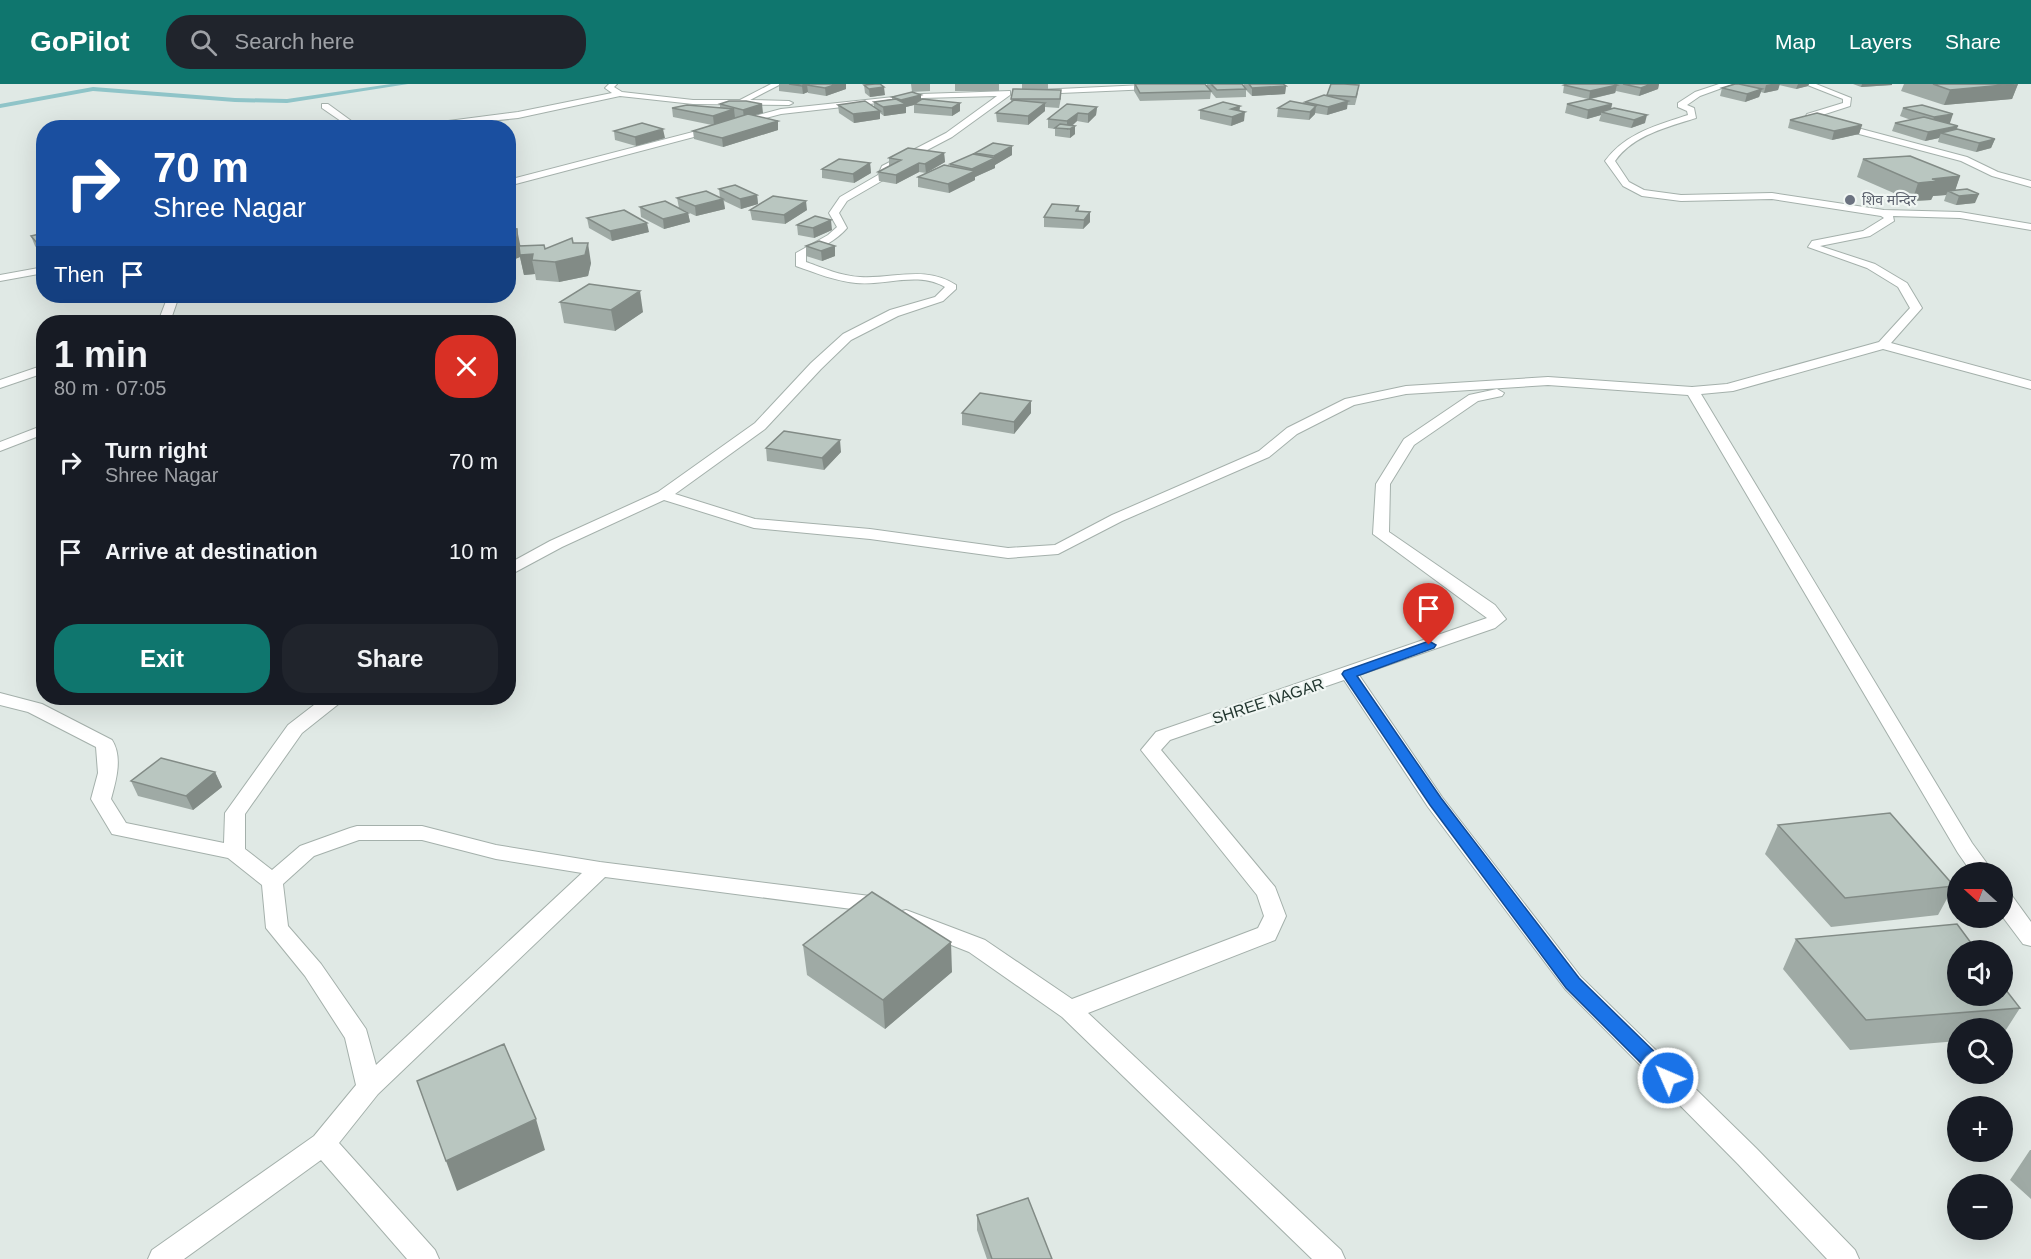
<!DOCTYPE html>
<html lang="en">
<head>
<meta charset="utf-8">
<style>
	body { margin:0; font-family:Helvetica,"Noto Sans Devanagari",sans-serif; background:#20242c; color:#f1f3f6; height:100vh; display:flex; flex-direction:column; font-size:22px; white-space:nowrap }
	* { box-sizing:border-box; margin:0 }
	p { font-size:20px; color:#9ea1a6 }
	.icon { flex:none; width:33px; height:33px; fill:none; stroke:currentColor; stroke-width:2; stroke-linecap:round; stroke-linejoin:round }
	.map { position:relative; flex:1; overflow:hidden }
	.panel { position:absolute; left:36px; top:231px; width:480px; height:390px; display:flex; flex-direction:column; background:#171b24; border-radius:24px; box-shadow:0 6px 24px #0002 }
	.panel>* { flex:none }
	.banner { position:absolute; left:36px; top:36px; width:480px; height:183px; border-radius:24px; box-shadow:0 6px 24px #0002; background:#1a4fa0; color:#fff; overflow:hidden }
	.needle { width:39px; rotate:291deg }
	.fabs { position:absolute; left:1947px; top:778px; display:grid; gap:12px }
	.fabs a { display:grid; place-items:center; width:66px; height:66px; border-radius:50%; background:#171b24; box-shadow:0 6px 24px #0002; font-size:30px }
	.pin { position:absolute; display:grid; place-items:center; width:51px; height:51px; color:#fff; margin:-62px -26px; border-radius:50% 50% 50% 0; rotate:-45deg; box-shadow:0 0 6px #0007 }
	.pin .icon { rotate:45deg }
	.me { position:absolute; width:66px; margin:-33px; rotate:315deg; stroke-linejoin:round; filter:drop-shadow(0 0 4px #0008) }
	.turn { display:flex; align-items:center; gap:21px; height:126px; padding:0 18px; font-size:27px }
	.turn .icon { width:78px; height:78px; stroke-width:2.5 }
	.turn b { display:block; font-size:42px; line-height:51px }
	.then { display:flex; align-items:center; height:57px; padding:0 18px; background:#0003; gap:12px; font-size:22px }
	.round { display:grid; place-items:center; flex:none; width:63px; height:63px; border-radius:24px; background:#20242c }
	.overview { display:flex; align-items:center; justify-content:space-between; height:102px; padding:0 18px }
	h1 { font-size:36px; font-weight:700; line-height:45px }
	.action { display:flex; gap:12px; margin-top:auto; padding:12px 18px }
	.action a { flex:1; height:69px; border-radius:24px; background:#0f766e; color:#fff; font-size:24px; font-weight:700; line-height:69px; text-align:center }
	.action a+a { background:#20242c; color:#f1f3f6 }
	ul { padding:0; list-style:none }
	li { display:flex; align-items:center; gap:18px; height:90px; padding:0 18px }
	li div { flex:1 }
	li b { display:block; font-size:22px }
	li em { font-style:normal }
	header { display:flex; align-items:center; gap:36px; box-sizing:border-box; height:84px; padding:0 30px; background:#0f766e; color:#fff }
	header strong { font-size:28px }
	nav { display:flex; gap:33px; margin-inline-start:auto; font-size:21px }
	.search { width:420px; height:54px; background:#20242c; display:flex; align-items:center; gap:15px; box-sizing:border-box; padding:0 21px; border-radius:24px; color:#9ea1a6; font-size:22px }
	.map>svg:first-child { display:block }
</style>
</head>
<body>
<header>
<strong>GoPilot</strong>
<div class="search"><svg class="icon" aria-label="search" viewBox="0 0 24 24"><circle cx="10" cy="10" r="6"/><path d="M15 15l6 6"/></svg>Search here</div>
<nav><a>Map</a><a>Layers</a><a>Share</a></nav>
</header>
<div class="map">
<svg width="2031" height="1175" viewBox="0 0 2031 1175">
	<rect width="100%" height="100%" fill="#e0e9e5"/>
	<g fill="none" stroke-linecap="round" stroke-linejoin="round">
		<path fill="#8fc4c8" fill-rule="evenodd" d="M391,0H408L287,19L235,18L93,7L0,24V20L93,3L235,14L287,15Z"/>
		<g stroke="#a4b0ab" stroke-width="2">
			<path id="minor" d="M609,0H617L614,3L622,8L693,16H740L771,0H781L750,16L789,17L793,19L789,21L693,20L620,12L518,34L426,44H394L518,28L612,9L605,4Z
				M1165,0H1223L1219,2L1038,10L1034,8L1038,6Z
				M1719,0H1733L1700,12L1687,21L1694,24L1696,34C1668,43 1633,51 1615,77L1629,98L1644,106L1681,111L1772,109L1884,126L1960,128L2031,140V146L1960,134L1893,132L1894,137L1870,152L1820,162L1875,180L1907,199L1922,224L1891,259L2031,297V305L1883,265L1733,307L1701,310L1972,759L1994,789H1972L1958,769L1688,311L1548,301L1406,310L1354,321L1297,350L1269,373L1122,437L1058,470L1008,474L870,455L754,444L664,416L562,463L508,492V480L550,457L658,408L755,339L811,279L843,250L890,226L935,213L945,203C918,187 885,202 856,199C835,197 816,189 796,182V169L828,151L837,143L829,129L840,113L878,91L882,82L946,49L997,12L922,14L781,30L508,102V96L781,25L922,10L1010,7V11L952,53L889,86L885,95L847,117L839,129L847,144C836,157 821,163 806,171V178C823,184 841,192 860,193C894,195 925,181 956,201V205L943,217L898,232L851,256L821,285L765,345L675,410L755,435L870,445L1008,464L1055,461L1112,431L1259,367L1287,344L1345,315L1406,302L1548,293L1692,303L1727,300L1879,258L1910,224L1898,203L1867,184L1808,163L1812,157L1863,147L1884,134L1881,132L1772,115L1681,117L1642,112L1623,102L1605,77C1625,49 1658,41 1688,31L1687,27L1678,23V19L1695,8Z
				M1805,0H1816L1851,14L1850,22L1816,33L1967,73L1998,88L2031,97V103L1992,92L1961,77L1810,37L1806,32L1807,30L1843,19V15Z
				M325,20H328L361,44H351L322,24V20Z
				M44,183V189L0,197V191Z
				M168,212H179L170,238H158Z
				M44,281V289L0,304V296Z
				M1497,305L1504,309L1502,312L1478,317L1414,361L1390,400L1389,448L1495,521L1506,535L1495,544L1359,591L1442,713L1581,893L1756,1064L1855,1166L1859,1175H1827L1738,1080L1565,905L1428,723L1344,596L1170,656L1161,666L1275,803L1286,832L1275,856L1088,929L1341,1166L1345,1175H1312L1062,933L969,868L898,840L895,834L898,828L906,826L985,856L1072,915L1258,844L1264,832L1257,811L1141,666L1156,648L1487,534L1373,450L1376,400L1404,355L1469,311Z
				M44,341V350L0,367V358Z
				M0,609L42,620L112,656C123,673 116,697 111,715L126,739L224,759L225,729L288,641L323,614H343L341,618L302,649L245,730V765L272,786L300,762L350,744L357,742H422L496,761L600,778L870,812L888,818L891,824L888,830L880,832L867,827L605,793L378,1010L339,1059L435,1166L439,1175H407L321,1076L184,1175H148L152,1166L314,1052L356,1001L345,954L305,892L266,844L262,801L228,774L112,750L91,715L98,689L96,663L28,628L0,621ZM359,756H422L496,775L582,789L376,981L366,945L321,880L288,842L283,800L314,772Z
				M2002,807L2010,809L2031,838V862L2023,860L2002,832Z"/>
		</g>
		<use href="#minor" fill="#fff" fill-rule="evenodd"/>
	</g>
	<path fill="#9faaa5" d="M779,0H846V5L826,12L808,9V8L803,10L779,7Z
		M911,0H930V7L912,8Z
		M955,0H999V7H955Z
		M1022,0H1048V5L1061,14L1059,24L1045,23V27L1028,41L997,38L996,29L1011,18V15L1022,5Z
		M1134,0H1205L1207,2V0H1242L1243,2L1244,0H1283L1286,2L1285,10L1252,12L1246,6V13L1216,14L1211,8L1210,15L1140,17L1134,7Z
		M1331,0L1358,9L1355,21H1347V25L1327,31L1315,29V30L1309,36L1277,33L1278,24L1305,20V18L1327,12Z
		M1567,0H1659L1658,5L1639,12L1616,7L1615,9L1591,15L1612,20L1611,25L1645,39L1631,44L1599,37L1601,31L1587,35L1565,29L1567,20L1588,15L1563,9L1564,1Z
		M1734,0H1809L1808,2L1796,5L1779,1L1778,6L1764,9L1761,8L1759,13L1745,18L1720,12L1722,4Z
		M1853,0H1892V1L1861,3Z
		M1904,0H2018L2012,15L1944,21L1901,7Z
		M864,1L885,11L870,13L865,9Z
		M921,11V16L960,19V27L952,32L914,29V21L906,23V29L884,32L880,29V35L854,39L839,29L838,21L874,23V18L892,15V13Z
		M720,20L763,29L753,31L778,37V46L723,63L694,55L693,47L712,41L673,33L672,24H720Z
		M1922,21L1950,39H1947L1956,46L1995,55L1991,64L1976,68L1938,58L1939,54L1925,57L1892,47L1895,39L1911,36L1900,32L1903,24Z
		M1240,22L1239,27L1244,37L1231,42L1200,35V26Z
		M1097,23L1096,31L1088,39L1077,37L1073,41L1075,50L1070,54L1055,52V45L1048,44V35Z
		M1790,36L1862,41L1859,50L1832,56L1788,44Z
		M614,47L665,54L636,62L615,56Z
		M944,69L945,78L926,89L919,88L896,100L879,97L878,88L889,82V74Z
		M975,69L1012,71L995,81V84L975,93V96L949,109L918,103V93L950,82V80L975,71Z
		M1863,75L1960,92L1955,106L1975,119L1956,121L1944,117L1946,111L1933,112L1931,116L1912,117L1857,93Z
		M870,79L871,89L854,99L822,94V85Z
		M719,105L757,111L758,120L741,125L724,117L725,125L696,132L679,124L677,114H720Z
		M1079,122V127L1090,128V138L1083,145L1044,143V133Z
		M640,123L688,129L690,138L664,145L641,133Z
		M750,126H807L785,140L752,136Z
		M587,134L649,148L612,157L589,144Z
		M797,141L832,146L814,154L798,151Z
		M508,144L521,162L545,165L573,159L591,179L588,192L559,198L536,196L535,190L524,191L520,173L508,177Z
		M44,149V168L41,169L35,162L31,152Z
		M806,162H835V172L822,177L806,172Z
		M560,218L643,228L615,247L564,239Z
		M962,329H1031L1014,350L962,341Z
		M766,364L841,368L824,386L767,377Z
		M215,688L222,703L193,726L138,712L131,697Z
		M1778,741L1954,802L1938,831L1831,843L1765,770Z
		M1796,855L2020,924L2002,952V945H1958V957L1850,966L1783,885Z
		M803,861L952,888L885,945L807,891Z
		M2030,1066H2031V1115L2010,1096Z
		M977,1131L1052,1175H987L977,1146Z"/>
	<path fill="#828b86" d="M806,0H810L807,1L808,8L803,10L802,2Z
		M837,0H846V5L826,12L825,4Z
		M1651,0H1659L1658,5L1639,12L1641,4Z
		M1771,0H1780L1778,6L1764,9L1766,1Z
		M1798,0H1809L1808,2L1796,5Z
		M1862,0H1892V1L1861,3Z
		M2018,0L2012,15L1944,21L1950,6Z
		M1617,1L1615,9L1589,15L1590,7Z
		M1286,2L1285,10L1252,12V4Z
		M884,3L885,11L870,13L869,5Z
		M1762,5L1759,13L1745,18L1747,10Z
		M921,11V20H914V21L906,23V29L884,32L883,23L901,21V16Z
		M1348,17L1347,25L1327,31L1328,23Z
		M960,19V27L952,32V24Z
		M1045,19V27L1028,41V32Z
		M762,20L763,29L744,34L743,26Z
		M1612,20L1610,29L1601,28V31L1587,35L1588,26Z
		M1240,22L1239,30L1231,25Z
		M1316,22L1315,30L1309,36L1310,28Z
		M1097,23L1096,31L1088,39V30Z
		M734,25L735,34L714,41L713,32Z
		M880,27V35L854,39L853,30Z
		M1245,28L1244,37L1231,42L1232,33Z
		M1078,29L1077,37L1067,46V37Z
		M1953,30L1950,39L1931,42L1934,33Z
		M1647,31L1645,39L1631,44L1634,36Z
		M778,37V46L723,63L722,54Z
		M1862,41L1859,50L1832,56L1834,47Z
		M1075,42V50L1070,54V45Z
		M1958,42L1954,51L1941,49L1939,54L1925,57L1928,48Z
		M663,45L665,54L636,62L635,53Z
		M1995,55L1991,64L1976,68L1979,59Z
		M1012,62V71L995,81V84L975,93V96L949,109L948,100L972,88V85L994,75V72Z
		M944,69L945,78L926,89L925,80Z
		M870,79L871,89L854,99L853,90Z
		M919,79V88L896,100V91Z
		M1960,92L1954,110L1948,107L1946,111L1933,112L1931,116L1912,117L1918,99L1932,95Z
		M1979,110L1975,119L1956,121L1959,112Z
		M757,111L758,120L741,125L740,115Z
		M723,115L725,125L696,132L695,122Z
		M806,117L807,126L785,140L784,131Z
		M1090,128V138L1083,145L1084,136Z
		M688,129L690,138L664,145L663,135Z
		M831,136L832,146L814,154L813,144Z
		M647,139L649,148L612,157L610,147Z
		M517,145L521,165L533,170L532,176L535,190L524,191L520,173L511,177L508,167V156Z
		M44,157V168L41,169L37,159Z
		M588,159L591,179L588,192L559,198L555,178Z
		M835,162V172L822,177L821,167Z
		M640,207L643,228L615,247L611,226Z
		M1031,317V329L1014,350V338Z
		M840,356L841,368L824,386L822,374Z
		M215,688L222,703L193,726L186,712Z
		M951,858L952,888L885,945L883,916Z
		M536,1035L545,1066L457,1107L446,1077Z"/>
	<path fill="#b9c6c0" stroke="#828b86" stroke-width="1.5" d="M789,0H806L802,2Z
		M810,0H837L825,4L807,1Z
		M875,0H880L884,3L869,5L864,1Z
		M1135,0H1205L1211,7L1140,9Z
		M1211,0H1242L1246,5L1217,6Z
		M1249,0H1283L1286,2L1252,4Z
		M1331,0H1344L1359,1L1356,13L1327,11Z
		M1567,0H1614L1617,1L1590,7L1564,1Z
		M1623,0H1651L1641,4Z
		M1735,0H1739L1762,5L1747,10L1722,4Z
		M1933,0H2014L1950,6Z
		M1013,5L1061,6L1060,15H1011Z
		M912,8L921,11L901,16L892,13Z
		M1324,11L1348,17L1328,23L1305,18Z
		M896,15L906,20L883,23L874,18Z
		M922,15L960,19L952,24L914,20Z
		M1590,15L1612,20L1588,26L1567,20Z
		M1014,16L1045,19L1028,32L996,29Z
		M729,17H746L762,20L743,26L720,20Z
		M865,17L880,27L853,30L838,21Z
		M1290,17L1316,22L1310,28L1278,24Z
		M1223,18L1240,22L1231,25L1245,28L1232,33L1200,26Z
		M1067,20L1097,23L1088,30L1078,29L1067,37L1048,35Z
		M687,21L734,25L713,32L672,24Z
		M1922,21L1953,30L1934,33L1903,24Z
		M1614,24L1647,31L1634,36L1601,28Z
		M1817,29L1862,41L1834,47L1790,36Z
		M748,30L778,37L722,54L693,47Z
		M1924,33L1958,42L1928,48L1895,39Z
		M642,39L663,45L635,53L614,47Z
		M1060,40L1075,42L1070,45L1055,44Z
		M1957,45L1995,55L1979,59L1941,49Z
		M993,59L1012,62L994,72L975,69Z
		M908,64L944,69L925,80L919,79L896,91L878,88L901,76L889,74Z
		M973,70L995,74L972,85L950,80Z
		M1910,72L1960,92L1932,95L1938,97L1918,99L1863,75Z
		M839,75L870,79L853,90L822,85Z
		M944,81L975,87L948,100L918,93Z
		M735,101L757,111L740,115L719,105Z
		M1967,105L1979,110L1959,112L1948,107Z
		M706,107L723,115L695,122L677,114Z
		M773,112L806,117L784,131L750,126Z
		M665,117L688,129L663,135L640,123Z
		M1052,120L1079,122L1076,127L1090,128L1084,136L1044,133Z
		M624,126L647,139L610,147L587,134Z
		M815,132L831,136L813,144L797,141Z
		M508,144L517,145V153L508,156Z
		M44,149V157L37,159L31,152Z
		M572,154L573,159H588L585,171L555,178L532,176L533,170L520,171L519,162L544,161L545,165Z
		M819,157L835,162L821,167L806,162Z
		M589,200L640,207L611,226L560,218Z
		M980,309L1031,317L1014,338L962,329Z
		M784,347L840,356L822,374L766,364Z
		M161,674L215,688L186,712L131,697Z
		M1890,729L1954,802L1845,814L1778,741Z
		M872,808L951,858L883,916L803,861Z
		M1957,840L1977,867H1958V912H2002V901L2020,924L1866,936L1796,855Z
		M504,960L536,1035L446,1077L417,997Z
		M1028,1114L1052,1175H992L977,1131Z"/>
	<path fill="#1a73e8" stroke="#114b97" stroke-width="1.5" d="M1429,557L1436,561L1434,564L1357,592L1441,714L1579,894L1675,988L1677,994L1675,999L1668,1001L1661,999L1566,904L1430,721L1342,590L1344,587Z"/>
	<circle fill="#6b7280" stroke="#f0f6f3" stroke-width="2" cx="1850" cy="116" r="6"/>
	<g text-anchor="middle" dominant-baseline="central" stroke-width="4.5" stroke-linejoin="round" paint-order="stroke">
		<g font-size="14" fill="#5b616d" stroke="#f0f6f3" text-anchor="start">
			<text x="1862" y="116">शिव मन्दिर</text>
		</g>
		<g font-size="16" fill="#233730" stroke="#f0f6f3">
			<text transform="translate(1268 617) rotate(-18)">SHREE NAGAR</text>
		</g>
	</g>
</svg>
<div class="fabs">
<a><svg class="needle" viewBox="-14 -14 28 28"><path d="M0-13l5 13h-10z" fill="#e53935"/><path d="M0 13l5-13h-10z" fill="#9ea1a6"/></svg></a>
<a><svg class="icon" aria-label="sound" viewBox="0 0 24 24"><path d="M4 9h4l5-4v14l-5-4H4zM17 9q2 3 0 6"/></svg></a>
<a><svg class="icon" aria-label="search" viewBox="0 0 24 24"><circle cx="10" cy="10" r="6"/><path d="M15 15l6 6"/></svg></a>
<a>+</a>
<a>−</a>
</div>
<div class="pin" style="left:1429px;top:561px;background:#d93025"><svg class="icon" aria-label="arrive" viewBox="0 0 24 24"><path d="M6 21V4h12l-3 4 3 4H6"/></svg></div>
<svg class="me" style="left:1668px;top:994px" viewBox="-20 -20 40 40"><circle r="17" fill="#1a73e8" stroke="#fff" stroke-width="3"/><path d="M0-11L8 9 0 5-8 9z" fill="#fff"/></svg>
<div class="banner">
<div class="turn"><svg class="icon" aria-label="right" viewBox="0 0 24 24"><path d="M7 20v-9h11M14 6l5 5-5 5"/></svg><div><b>70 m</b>Shree Nagar</div></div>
<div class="then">Then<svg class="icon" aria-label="arrive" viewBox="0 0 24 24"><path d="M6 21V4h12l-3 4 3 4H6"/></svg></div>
</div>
<section class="panel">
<div class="overview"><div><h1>1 min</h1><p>80 m · 07:05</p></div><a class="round" style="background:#d93025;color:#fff"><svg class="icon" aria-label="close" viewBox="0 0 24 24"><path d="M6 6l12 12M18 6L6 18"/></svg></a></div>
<ul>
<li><svg class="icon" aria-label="right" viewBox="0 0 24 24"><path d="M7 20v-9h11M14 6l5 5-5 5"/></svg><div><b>Turn right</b><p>Shree Nagar</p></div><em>70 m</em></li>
<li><svg class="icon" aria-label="arrive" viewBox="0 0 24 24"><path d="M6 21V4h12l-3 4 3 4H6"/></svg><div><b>Arrive at destination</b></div><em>10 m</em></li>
</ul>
<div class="action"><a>Exit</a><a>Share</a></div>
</section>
</div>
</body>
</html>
